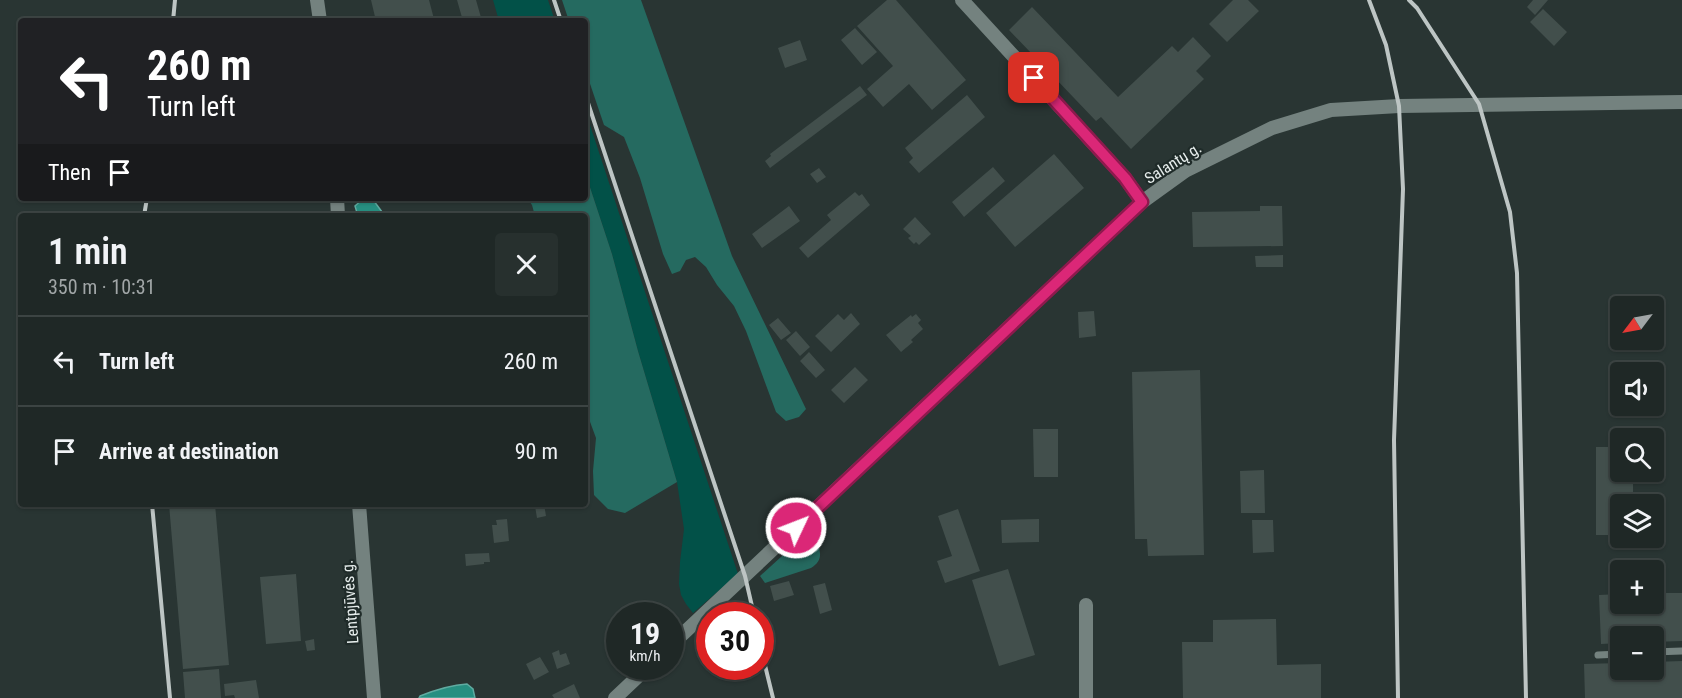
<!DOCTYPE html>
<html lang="en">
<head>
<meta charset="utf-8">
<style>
	body { margin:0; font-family:"Roboto Condensed",sans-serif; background:#27302e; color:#f1f3f6; height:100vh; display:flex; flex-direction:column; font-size:22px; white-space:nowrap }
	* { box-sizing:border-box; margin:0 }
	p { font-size:20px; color:#a1a6a7 }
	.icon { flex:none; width:33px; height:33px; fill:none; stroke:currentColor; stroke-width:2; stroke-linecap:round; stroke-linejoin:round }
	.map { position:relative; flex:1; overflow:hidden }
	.drawer { position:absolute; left:18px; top:213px; width:570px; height:294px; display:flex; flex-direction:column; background:#1f2826; border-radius:6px; box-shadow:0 2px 4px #0004,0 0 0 2px #3c4443 }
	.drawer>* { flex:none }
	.hud { position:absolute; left:18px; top:18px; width:570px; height:183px; border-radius:6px; box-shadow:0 2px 4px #0004,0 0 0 2px #3c4443; background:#202124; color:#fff; overflow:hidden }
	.needle { width:39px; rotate:238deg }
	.buttons { position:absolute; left:1610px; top:296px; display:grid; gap:12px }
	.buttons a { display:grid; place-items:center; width:54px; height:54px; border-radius:6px; background:#1f2826; box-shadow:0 2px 4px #0004,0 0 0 2px #3c4443; font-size:30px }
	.speed { position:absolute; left:606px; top:602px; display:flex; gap:12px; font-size:30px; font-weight:700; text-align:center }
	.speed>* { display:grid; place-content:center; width:78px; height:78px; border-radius:50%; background:#1f2826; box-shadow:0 2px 4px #0004,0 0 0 2px #3c4443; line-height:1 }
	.speed small { font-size:15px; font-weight:400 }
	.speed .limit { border:9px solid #d22; background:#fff; color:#111 }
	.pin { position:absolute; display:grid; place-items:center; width:51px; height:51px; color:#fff; margin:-26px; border-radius:12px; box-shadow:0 3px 9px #0006 }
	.me { position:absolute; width:66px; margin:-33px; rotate:47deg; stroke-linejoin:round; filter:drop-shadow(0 0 4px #0008) }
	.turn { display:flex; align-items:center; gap:21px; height:126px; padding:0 30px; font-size:27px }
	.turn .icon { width:78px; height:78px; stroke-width:2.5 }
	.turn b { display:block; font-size:42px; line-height:51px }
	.then { display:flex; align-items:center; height:57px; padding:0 30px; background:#0003; gap:12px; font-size:22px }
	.round { display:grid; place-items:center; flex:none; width:63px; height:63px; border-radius:6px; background:#27302e }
	.overview { display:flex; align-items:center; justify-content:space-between; height:102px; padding:0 30px }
	h1 { font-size:36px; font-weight:600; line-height:45px }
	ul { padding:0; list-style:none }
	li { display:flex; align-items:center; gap:18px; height:90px; padding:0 30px; border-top:2px solid #3c4443 }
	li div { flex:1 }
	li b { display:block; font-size:22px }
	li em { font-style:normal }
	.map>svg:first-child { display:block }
</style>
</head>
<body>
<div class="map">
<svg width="1682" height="698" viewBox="0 0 1682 698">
	<rect width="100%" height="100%" fill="#293533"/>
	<path fill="#025148" d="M493,0H548L555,21H499Z
		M585,110L738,574L693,613L686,604L681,595L679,584L680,562L684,529L677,482L638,351L612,254L585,172Z"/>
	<path fill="#256a60" d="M562,0H641L732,256L806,409L799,417L786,421L776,412L746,331L734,306L717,285L706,267L695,257L686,260L680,271L672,274L663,254L640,178L624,137L604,125L585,69V21H569Z
		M585,172L612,254L638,351L677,482L625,513L608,509L594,495L593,471L596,438L589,419L585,418V351L587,347L585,341V216H535L532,205L527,198H585Z
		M811,534L814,535C819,548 826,559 811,568L765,583L760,576L804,536Z"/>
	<path fill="#278f81" stroke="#60aba1" stroke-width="1.5" d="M370,198L374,201L385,216H358L355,206L363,199Z
		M467,684L473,689L475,698H419L420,696C435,690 451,685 467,684Z"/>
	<path fill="#424f4c" d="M371,0H429L434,19L427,21H376Z
		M457,0H476L482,21H463Z
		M887,0H896L966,80L932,110L909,84L883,107L867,89L893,66L857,26Z
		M1233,0H1248L1259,11L1227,42L1209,24Z
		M1533,0H1548L1535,15L1527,7Z
		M1032,7L1118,97L1172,46L1178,52L1193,37L1211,56L1196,71L1204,79L1131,149L1101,117L1096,121L1009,30Z
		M1543,9L1567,32L1554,46L1530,22Z
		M855,28L877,52L862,65L841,40Z
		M800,40L807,60L785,68L778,48Z
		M860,86L867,95L770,168L765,161L771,156L770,154Z
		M967,95L985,117L919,173L909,162L913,158L905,148Z
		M1054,154L1084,188L1015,247L986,213Z
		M993,167L1005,181L964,217L952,202Z
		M819,168L826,177L817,183L810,174Z
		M855,192L859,196L862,194L870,205L808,258L799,248L831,220L827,215Z
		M789,206L800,221L762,248L752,234Z
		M1260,206H1282L1283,246L1193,247L1192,212L1260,211Z
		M915,217L931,234L919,245L916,242L914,244L908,238L911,236L903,229Z
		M1283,255V267H1256L1255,256Z
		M1094,311L1096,336L1079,338L1078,312Z
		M851,313L860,324L831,352L815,336L838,314L844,320Z
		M916,314L921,320L918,323L923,329L911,340L913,342L901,352L886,335L911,315L912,317Z
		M778,318L791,333L781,340L769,325Z
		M796,331L810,347L800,356L786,340Z
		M809,352L825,370L816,378L800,361Z
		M855,367L868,380L844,403L831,390Z
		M1200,370L1204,555L1148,556L1147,539H1135L1132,372Z
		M1033,429H1058V477H1034Z
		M1596,447H1620V471H1633V504H1620V535H1596Z
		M1264,470L1265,513H1241L1240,471Z
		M169,504H215L229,665L183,669Z
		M544,504L546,516L537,518L535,506Z
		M958,509L980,571L945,583L937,561L952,556L938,516Z
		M507,519L509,541L494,543L492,525H497L496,520Z
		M1039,519V542L1002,543L1001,520Z
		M1252,520H1273L1274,552L1253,553Z
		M489,553L490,562H484V564L466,566L465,554Z
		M1008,569L1035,655L999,666L972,580Z
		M296,574L301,641L266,644L260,577Z
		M789,581L794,595L774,601L770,586Z
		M825,583L832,610L820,614L813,586Z
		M1653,593H1682V641L1653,642V636H1620V643L1601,644L1599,595L1620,594V603H1653Z
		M1276,619L1277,665L1321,664V698H1183L1182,642H1213V620Z
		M314,639L315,650L307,651L305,641Z
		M559,650L560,655L566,653L570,664L557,669L552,653Z
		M540,657L549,672L534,680L526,664Z
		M1682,661V698H1585L1584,664L1620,663V669H1653V662Z
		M219,669L221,698H185L183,672Z
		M256,680L259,698H235L234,695L225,696L224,684Z
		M574,684L580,698H554L552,695Z"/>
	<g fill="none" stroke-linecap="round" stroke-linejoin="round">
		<path stroke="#74827f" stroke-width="7" d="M1653,652L1682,651
			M1598,655L1620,654"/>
		<path stroke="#74827f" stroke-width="14" d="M317,0L320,21
			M962,0L1125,178L1142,202
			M337,198L338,216
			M359,504L374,698
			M670,646L1142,202L1185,171L1272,128L1331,110L1399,106L1682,102
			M615,698L649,666
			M1086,698V605"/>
		<path stroke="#bdc5c4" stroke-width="4" d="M554,0L561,21
			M1369,0L1386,45L1399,106L1403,189L1394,440L1398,698
			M1409,0L1417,8L1479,104L1510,212L1517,273L1526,698
			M173,21L175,0
			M585,94L745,576L754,615
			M144,216L147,198
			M152,504L170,698
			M760,645L773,698"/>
	</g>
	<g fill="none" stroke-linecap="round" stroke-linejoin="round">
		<g stroke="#8e194d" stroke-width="15">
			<path id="route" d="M796,528L1142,202L1125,178L1034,78"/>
		</g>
		<use href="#route" stroke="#db2777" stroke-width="10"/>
	</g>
	<g text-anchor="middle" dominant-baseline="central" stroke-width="4.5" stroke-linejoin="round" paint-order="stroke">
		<g font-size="16" fill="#e6edec" stroke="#1f2b29">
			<text transform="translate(1173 163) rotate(-32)">Salantų g.</text>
			<text transform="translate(350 602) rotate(-94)">Lentpjūvės g.</text>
		</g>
	</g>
</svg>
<div class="buttons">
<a><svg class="needle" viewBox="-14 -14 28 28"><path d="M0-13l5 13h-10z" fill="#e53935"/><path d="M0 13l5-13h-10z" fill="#a1a6a7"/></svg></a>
<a><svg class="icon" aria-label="sound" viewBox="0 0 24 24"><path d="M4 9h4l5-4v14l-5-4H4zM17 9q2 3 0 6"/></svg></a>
<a><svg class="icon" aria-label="search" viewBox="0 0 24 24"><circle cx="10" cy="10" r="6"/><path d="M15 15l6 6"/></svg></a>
<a><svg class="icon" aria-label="layers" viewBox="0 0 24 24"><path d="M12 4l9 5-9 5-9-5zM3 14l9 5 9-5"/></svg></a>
<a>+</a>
<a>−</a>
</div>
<div class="speed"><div>19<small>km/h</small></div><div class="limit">30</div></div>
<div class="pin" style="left:1034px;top:78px;background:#d93025"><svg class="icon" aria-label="arrive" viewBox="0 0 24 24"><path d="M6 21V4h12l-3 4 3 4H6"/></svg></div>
<svg class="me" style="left:796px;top:528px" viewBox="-20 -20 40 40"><circle r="17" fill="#db2777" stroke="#fff" stroke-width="3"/><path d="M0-11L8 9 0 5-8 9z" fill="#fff"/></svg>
<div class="hud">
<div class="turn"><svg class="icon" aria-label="left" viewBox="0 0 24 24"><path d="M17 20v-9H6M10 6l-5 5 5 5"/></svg><div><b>260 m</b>Turn left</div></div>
<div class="then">Then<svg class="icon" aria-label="arrive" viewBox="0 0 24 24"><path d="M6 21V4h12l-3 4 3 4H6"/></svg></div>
</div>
<section class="drawer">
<div class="overview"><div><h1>1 min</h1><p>350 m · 10:31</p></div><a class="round"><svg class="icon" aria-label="close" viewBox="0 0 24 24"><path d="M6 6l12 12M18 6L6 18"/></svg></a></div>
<ul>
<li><svg class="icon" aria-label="left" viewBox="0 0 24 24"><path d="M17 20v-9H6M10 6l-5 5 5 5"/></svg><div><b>Turn left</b></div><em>260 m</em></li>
<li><svg class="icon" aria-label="arrive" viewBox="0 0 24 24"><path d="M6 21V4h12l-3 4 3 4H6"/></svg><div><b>Arrive at destination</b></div><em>90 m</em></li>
</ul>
</section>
</div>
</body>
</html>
